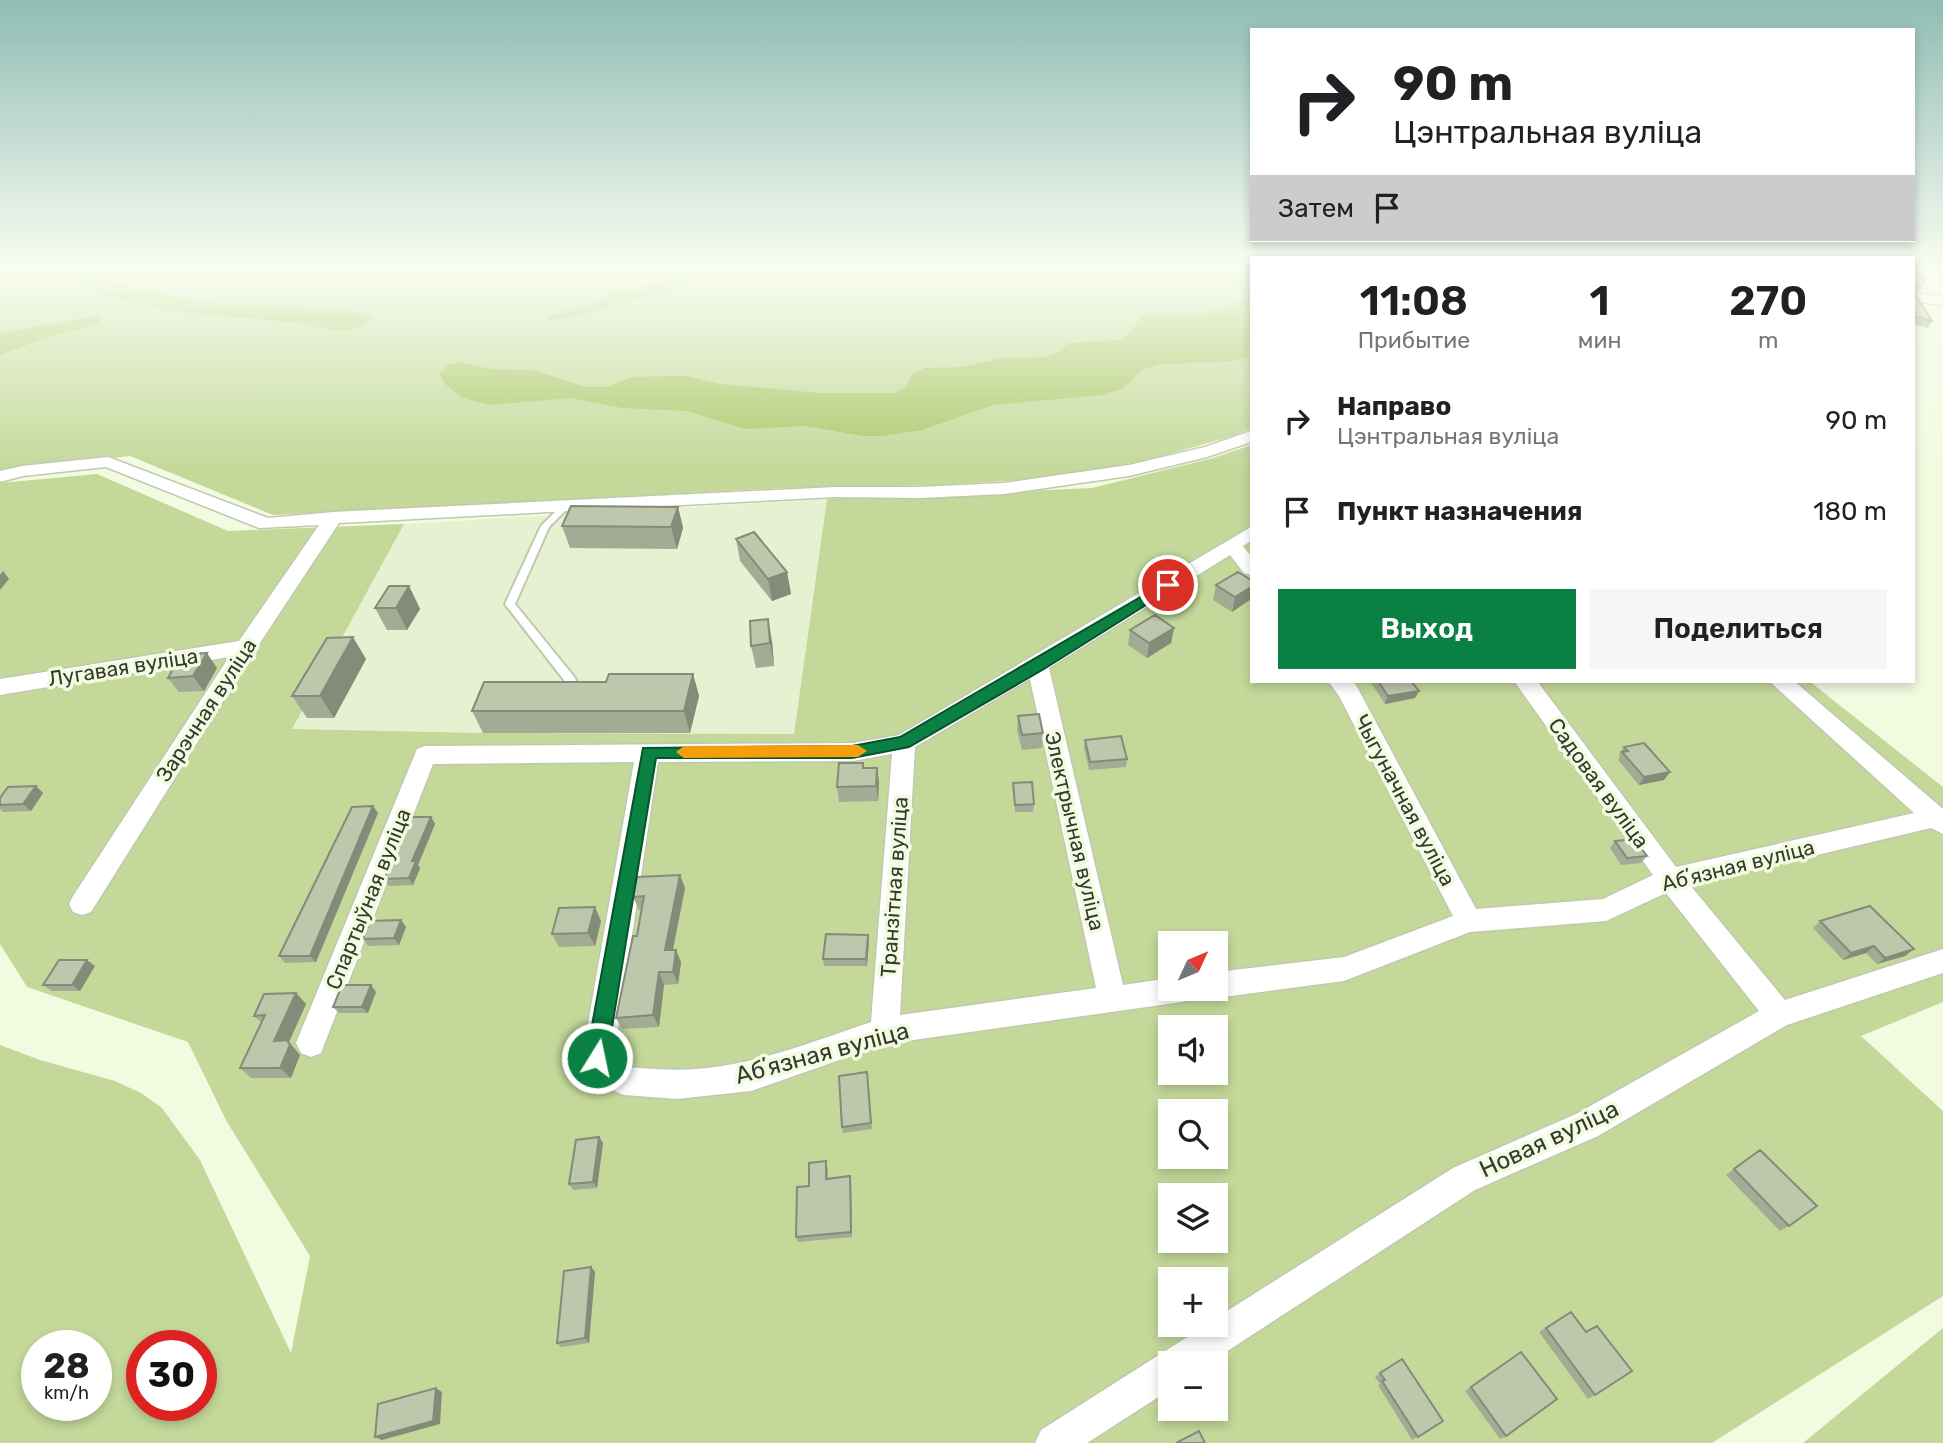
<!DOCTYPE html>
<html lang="ru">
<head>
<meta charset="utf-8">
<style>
	body { margin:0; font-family:Rubik,sans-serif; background:#f6f6f6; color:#202124; height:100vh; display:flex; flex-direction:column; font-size:26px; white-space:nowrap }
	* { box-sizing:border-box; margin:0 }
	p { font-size:23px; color:#757577 }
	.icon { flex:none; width:38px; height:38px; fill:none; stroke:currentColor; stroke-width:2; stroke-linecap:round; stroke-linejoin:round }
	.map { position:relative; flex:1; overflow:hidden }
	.details { position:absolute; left:1250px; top:256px; width:665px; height:427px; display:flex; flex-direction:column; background:#fff; border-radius:0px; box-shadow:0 4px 10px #0003 }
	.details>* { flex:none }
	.hud { position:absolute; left:1250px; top:28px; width:665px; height:214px; border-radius:0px; box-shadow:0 4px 10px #0003; background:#fff; color:#202124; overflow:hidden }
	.needle { width:46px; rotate:46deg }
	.fabs { position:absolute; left:1158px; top:931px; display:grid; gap:14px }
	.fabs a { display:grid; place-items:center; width:70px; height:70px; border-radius:0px; background:#fff; box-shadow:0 4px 10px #0003; font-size:35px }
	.speed { position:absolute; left:21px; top:1330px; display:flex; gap:14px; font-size:35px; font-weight:700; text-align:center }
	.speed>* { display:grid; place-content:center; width:91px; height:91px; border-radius:50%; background:#fff; box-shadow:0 4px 10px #0003; line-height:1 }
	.speed small { font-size:18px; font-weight:400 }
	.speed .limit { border:10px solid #d22; background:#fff; color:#111 }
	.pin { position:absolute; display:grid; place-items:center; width:60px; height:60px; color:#fff; margin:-30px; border:4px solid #fff; border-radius:50%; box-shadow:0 2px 7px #0007 }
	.me { position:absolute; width:77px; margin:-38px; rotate:10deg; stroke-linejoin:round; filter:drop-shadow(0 0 5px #0008) }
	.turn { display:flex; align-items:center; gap:24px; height:147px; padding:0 28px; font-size:32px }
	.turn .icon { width:91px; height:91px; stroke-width:2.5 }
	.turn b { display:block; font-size:49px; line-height:60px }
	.then { display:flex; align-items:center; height:66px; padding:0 28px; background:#0003; gap:14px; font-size:26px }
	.eta { display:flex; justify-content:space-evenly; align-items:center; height:119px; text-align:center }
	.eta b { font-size:42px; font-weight:600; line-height:49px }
	.primary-button { display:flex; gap:14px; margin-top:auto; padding:14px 28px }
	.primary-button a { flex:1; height:80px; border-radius:0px; background:#0b8043; color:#fff; font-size:28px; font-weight:600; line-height:80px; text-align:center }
	.primary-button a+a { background:#f6f6f6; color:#202124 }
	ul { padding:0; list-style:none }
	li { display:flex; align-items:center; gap:21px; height:91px; padding:0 28px }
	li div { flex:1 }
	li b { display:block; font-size:26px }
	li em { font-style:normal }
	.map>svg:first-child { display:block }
</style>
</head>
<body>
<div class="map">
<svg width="1943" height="1443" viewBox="0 0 1943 1443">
	<rect width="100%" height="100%" fill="#f2fbe0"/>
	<path fill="#e5f1d0" d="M827,499L794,734L483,733L291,729L404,524Z"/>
	<path fill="#c3d899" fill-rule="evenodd" d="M0,270H1251V428L1236,435L1148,460L1052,478L940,485L785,488L273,515L130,456L0,470Z
		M1251,445V681H1809L1943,787V1002L1861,1036L1943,1111V1296L1712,1443H0V1045L40,1060L115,1081L141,1093L162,1108L200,1160L291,1353L310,1256L227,1122L188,1042L27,987L0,944V483L97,474L228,531L404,524L292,729L483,733L794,734L827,499L1092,488L1213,458ZM1171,943H1216V989H1171ZM1171,1027H1216V1073H1171ZM1171,1111H1216V1157H1171ZM1171,1195H1216V1241H1171ZM1171,1279H1216V1325H1171ZM37,1346H96V1405H37ZM142,1346H201V1405H142ZM1171,1363H1216V1409H1171Z
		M1943,1328V1443H1803Z"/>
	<path fill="#aac767" d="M64,270H90L129,287L207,303L351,311L368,314L371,320L357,329L338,331L297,323L171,311L105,296L89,289Z
		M692,270H718L666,292L563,319L550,320L547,317L594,303L613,292L656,285Z
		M1221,270H1245L1251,274V357L1222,362L1160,364L1141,370L1124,388L1103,395L993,405L922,430L882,436H863L805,426L745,429L687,411L622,408L571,398L490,405L463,398L446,385L439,374L449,364L461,362L490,369L533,370L586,387H606L633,377L664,376H686L719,384L819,393H894L906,387L912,374L925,368L963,367L1002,358L1045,357L1058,352L1069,343L1119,340L1129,334L1140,318L1149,314C1171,312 1233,319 1243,296L1233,287L1230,277Z
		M97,316L103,319L98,324L44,339L0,355V333Z"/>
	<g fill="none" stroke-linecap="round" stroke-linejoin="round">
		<g stroke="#c0c9af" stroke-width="4">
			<path id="lane" d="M566,503L570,506L549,527L515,604L575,678L576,681L575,684H567L505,604L541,526L563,504Z"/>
		</g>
		<g stroke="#c0c9af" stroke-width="3">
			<path id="street" d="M1913,293L1943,297V305L1913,301Z
				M1251,431V442L1207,457L1129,476L1004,494L920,498L835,497L339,523L254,652L91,912L82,915L73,912L69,904L73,896L229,657L0,695V679L239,641L319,525L259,528L106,467L23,476L0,482V471L22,466L108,457L268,518L333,512L835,487H920L1004,483L1129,465L1205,447Z
				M1251,527V541L1243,546L1251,556V575L1244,573L1230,555L1049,668L1123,985L1171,978V989H1196L1192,998L1182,1002L885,1044L751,1091L677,1099L624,1095L591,1081L582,1058L634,762L433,764L321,1053L311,1057L301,1053L296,1043L417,749L425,746L853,743L899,735ZM1030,679L1096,988L900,1015L915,747ZM892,754L871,1022C799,1046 733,1075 655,1069C640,1068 627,1068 613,1062L658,762L853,761Z
				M1328,681H1352L1356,685L1476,909L1603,899L1653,875L1514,681H1537L1676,867L1914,813L1769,681H1794L1943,809V834L1931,828L1690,885L1785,1000L1943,949V973L1787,1025L1598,1136L1475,1190L1209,1363H1171V1389L1087,1443H1035L1041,1430L1206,1325H1216V1318L1453,1168L1576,1114L1759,1011L1666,893L1606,921L1470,932L1344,981L1216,998L1206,994L1204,989H1216V972L1344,957L1453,916L1339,696Z"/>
		</g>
		<use href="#lane" fill="#fff" fill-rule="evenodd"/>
		<use href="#street" fill="#fff" fill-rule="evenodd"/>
	</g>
	<path fill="#a3ab94" d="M1913,281L1923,285L1919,291H1915V294L1932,321L1928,328L1913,324Z
		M678,507L683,528L677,549L570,548L562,526Z
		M736,539L787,572L791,594L772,601L740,561Z
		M1251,580V599L1232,612L1213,600L1216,585Z
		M409,586L420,609L407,630H387L375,608Z
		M1174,628L1171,643L1147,658L1128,645L1130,630Z
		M772,641L774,666L756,668L751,646Z
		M366,659L334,718H307L292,696Z
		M217,668L204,691L179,692L168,678Z
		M693,674L699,696L690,733H483L472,711L606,682Z
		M1370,681H1411L1419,691L1415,698L1385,704Z
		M1018,716L1043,733L1042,748L1022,750L1017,730Z
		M1085,740L1127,759L1126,767L1089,770L1084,747Z
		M1624,747L1670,772L1664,780L1639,785L1618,760L1620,756L1619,754Z
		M864,768H877L879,782L878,801L839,802L837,787Z
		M1013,783L1034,804L1033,812H1015Z
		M36,786L43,793L31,811L3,812L0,809V798Z
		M378,813L316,962L285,963L279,956Z
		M431,817L435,824L418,865L420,868L413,885L389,886L384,879Z
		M1615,841L1647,856L1641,863L1621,865L1610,848Z
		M685,888L673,950L681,962L678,984L664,985L659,1027L622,1029L616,1018L637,936L642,909L639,910L633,897Z
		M601,921L595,946L559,947L552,934Z
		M1820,921L1914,949L1905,956L1877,964L1866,953L1843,960L1813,928Z
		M406,927L399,945L368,946L363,939Z
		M869,941L867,966H824L823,959Z
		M95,966L80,991H52L43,985Z
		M376,992L368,1013H339L333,1007Z
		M296,993L306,1004L289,1042L300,1055L291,1078H251L240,1068L262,1023L254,1016Z
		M868,1078L872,1129L843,1133L842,1127Z
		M599,1137L603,1143L597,1188L573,1190L569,1184Z
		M1760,1150L1789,1226L1780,1231L1726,1175Z
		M828,1167V1179L851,1182L852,1237L798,1242L796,1237L809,1186Z
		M591,1267L595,1272L589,1343L561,1347L557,1343Z
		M1571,1312L1595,1395L1588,1399L1539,1332Z
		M1521,1352L1506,1436L1500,1439L1465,1391Z
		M1380,1373L1443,1421L1412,1440L1378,1385L1380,1384L1375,1377Z"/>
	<path fill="#848b78" d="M678,507L683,528L677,549L671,527Z
		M3,571L9,579L0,590V575Z
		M787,572L791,594L772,601L768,579Z
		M409,586L420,609L407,630L396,608Z
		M1251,587V599L1232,612L1235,597Z
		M768,619L772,641L774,666L770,643Z
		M1174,628L1171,643L1147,658L1149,643Z
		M353,637L366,659L334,718L320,696Z
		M207,653L217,668L204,691L193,676Z
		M693,674L699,696L690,733L684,711Z
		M1419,691L1415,698L1385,704L1388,696Z
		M877,768L879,782L878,801L876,786Z
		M1670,772L1664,780L1639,785L1644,777Z
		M36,786L43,793L31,811L23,804Z
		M373,806L378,813L316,962L310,956Z
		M431,817L435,824L418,865L420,868L413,885L409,878L412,861Z
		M680,875L685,888L670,963L665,950Z
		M595,907L601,921L595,946L588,933Z
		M401,920L406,927L399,945L394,938Z
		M868,935L869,941L867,966L866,959Z
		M1874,946L1866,953L1843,960L1851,953Z
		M1914,949L1905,956L1877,964L1885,958Z
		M676,950L681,962L678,984L673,972Z
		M87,960L95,966L80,991L72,985Z
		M659,972L664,985L659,1027L653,1015Z
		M371,985L376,992L368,1013L362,1007Z
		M296,993L306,1004L289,1042L300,1055L291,1078L280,1068L274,1041Z
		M599,1137L603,1143L597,1188L593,1182Z
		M850,1176L851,1182L852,1237L851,1232Z
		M591,1267L595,1272L589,1343L585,1338Z
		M436,1388L442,1392L440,1424L382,1440L375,1437Z"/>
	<path fill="#bdc7ac" stroke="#848b78" stroke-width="2" d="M1918,273L1926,277L1923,285L1916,284L1915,294L1932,321L1913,316V282Z
		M571,506L678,507L671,527L562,526Z
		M754,532L787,572L768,579L736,539Z
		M1238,572L1251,580V587L1235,597L1216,585Z
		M389,586H409L396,608H375Z
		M1155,615L1174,628L1149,643L1130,630Z
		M768,619L770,643L751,646L750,621Z
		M353,637L320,696H292L327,638Z
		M207,653L193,676L168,678L181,655Z
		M609,674H693L684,711H472L484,682H606Z
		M1378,681H1411L1419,691L1388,696Z
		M1039,714L1043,733L1022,735L1018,716Z
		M1121,736L1127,759L1090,762L1085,740Z
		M1644,743L1670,772L1644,777L1622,752L1628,751L1624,747Z
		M839,763H863V768H877L876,786L837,787Z
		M1032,782L1034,804L1015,805L1013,783Z
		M36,786L23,804L0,805V798L8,787Z
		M373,806L310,956H279L352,807Z
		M411,817H431L412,861H416L409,878L384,879Z
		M1634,839L1647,856L1627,858L1615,841Z
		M680,875L665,950H676L673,972H659L653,1015L616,1018L633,936H637L644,896L633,897L637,877Z
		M1870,906L1914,949L1885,958L1874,946L1851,953L1820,921Z
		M595,907L588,933L552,934L559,908Z
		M401,920L394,938L363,939L370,921Z
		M826,934L868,935L866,959H823Z
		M59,960H87L72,985H43Z
		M342,985H371L362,1007H333Z
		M296,993L274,1041L287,1040L290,1045L280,1068H240L265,1015L254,1016L264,994Z
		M867,1072L871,1123L842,1127L839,1076Z
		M599,1137L593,1182L569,1184L576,1140Z
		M1760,1150L1817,1206L1789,1226L1734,1169Z
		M826,1161V1179L850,1176L851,1232L796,1237L797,1187L809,1186V1163Z
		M591,1267L585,1338L557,1343L564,1271Z
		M1571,1312L1586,1332L1597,1326L1632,1371L1595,1395L1546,1328Z
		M1521,1352L1557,1399L1506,1436L1471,1387Z
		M1402,1359L1443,1421L1418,1437L1382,1381L1385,1380L1380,1373Z
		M436,1388L433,1421L375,1437L378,1404Z
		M1199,1431L1205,1443H1176Z"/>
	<linearGradient id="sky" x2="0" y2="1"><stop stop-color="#8fbcb4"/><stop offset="0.57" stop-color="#f9fdf1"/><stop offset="1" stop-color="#f9fdf1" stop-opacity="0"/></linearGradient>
	<rect width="1943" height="472" fill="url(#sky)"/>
	<path fill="#0b8043" stroke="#07532c" stroke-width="2" d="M1168,581L1173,582V588L1044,669L909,747L852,758H656L607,1058L604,1065L597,1068L589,1065L586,1058L643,748L852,746L900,737Z"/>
	<path fill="#f59e0b" d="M858,745L867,751L858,757L684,758L676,752L684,746Z"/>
	<g text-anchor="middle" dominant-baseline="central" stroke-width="7" stroke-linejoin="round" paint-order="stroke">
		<g font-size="21" fill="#35392f" stroke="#f2fbe0">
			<text transform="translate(123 667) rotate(-9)">Лугавая вуліца</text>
			<text transform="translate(206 710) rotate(-57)">Зарэчная вуліца</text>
			<text transform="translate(1599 783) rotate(54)">Садовая вуліца</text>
			<text transform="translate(1405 800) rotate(62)">Чыгуначная вуліца</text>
			<text transform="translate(1075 831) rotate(77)">Электрычная вуліца</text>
			<text transform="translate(1738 865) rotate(-14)">Абʼязная вуліца</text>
			<text transform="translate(894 887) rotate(-86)">Транзітная вуліца</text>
			<text transform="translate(368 899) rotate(-68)">Спартыўная вуліца</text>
		</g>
		<g font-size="24" fill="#35392f" stroke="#f2fbe0">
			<text transform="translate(822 1053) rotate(-15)">Абʼязная вуліца</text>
			<text transform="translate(1549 1139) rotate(-25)">Новая вуліца</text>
		</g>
	</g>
</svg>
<div class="fabs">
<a><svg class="needle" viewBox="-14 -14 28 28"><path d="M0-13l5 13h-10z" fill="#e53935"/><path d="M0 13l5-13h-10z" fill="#757577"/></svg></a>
<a><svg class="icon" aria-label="sound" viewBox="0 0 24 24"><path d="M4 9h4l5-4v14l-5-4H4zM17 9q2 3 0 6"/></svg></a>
<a><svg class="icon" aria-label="search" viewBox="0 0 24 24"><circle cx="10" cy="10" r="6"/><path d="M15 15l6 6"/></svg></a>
<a><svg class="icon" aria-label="layers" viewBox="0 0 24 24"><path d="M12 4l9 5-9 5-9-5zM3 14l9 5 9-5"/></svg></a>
<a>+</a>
<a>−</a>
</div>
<div class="speed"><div>28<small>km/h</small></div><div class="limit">30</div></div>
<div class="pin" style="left:1168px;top:585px;background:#d93025"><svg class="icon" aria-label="arrive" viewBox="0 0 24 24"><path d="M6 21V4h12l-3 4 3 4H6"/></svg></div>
<svg class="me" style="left:597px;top:1058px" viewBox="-20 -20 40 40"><circle r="17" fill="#0b8043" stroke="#fff" stroke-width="3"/><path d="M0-11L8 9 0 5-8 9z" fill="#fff"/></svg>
<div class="hud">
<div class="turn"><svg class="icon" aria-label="right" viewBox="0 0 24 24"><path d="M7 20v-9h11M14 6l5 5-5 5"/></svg><div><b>90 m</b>Цэнтральная вуліца</div></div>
<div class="then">Затем<svg class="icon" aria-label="arrive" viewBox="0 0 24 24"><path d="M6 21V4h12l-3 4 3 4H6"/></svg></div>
</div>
<section class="details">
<div class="eta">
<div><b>11:08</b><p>Прибытие</p></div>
<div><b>1</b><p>мин</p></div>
<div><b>270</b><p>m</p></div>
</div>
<ul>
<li><svg class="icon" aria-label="right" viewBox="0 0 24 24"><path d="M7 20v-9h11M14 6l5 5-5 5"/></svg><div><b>Направо</b><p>Цэнтральная вуліца</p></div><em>90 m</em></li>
<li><svg class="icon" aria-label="arrive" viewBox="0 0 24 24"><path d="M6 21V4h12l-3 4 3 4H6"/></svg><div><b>Пункт назначения</b></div><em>180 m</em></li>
</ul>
<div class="primary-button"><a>Выход</a><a>Поделиться</a></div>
</section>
</div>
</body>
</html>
